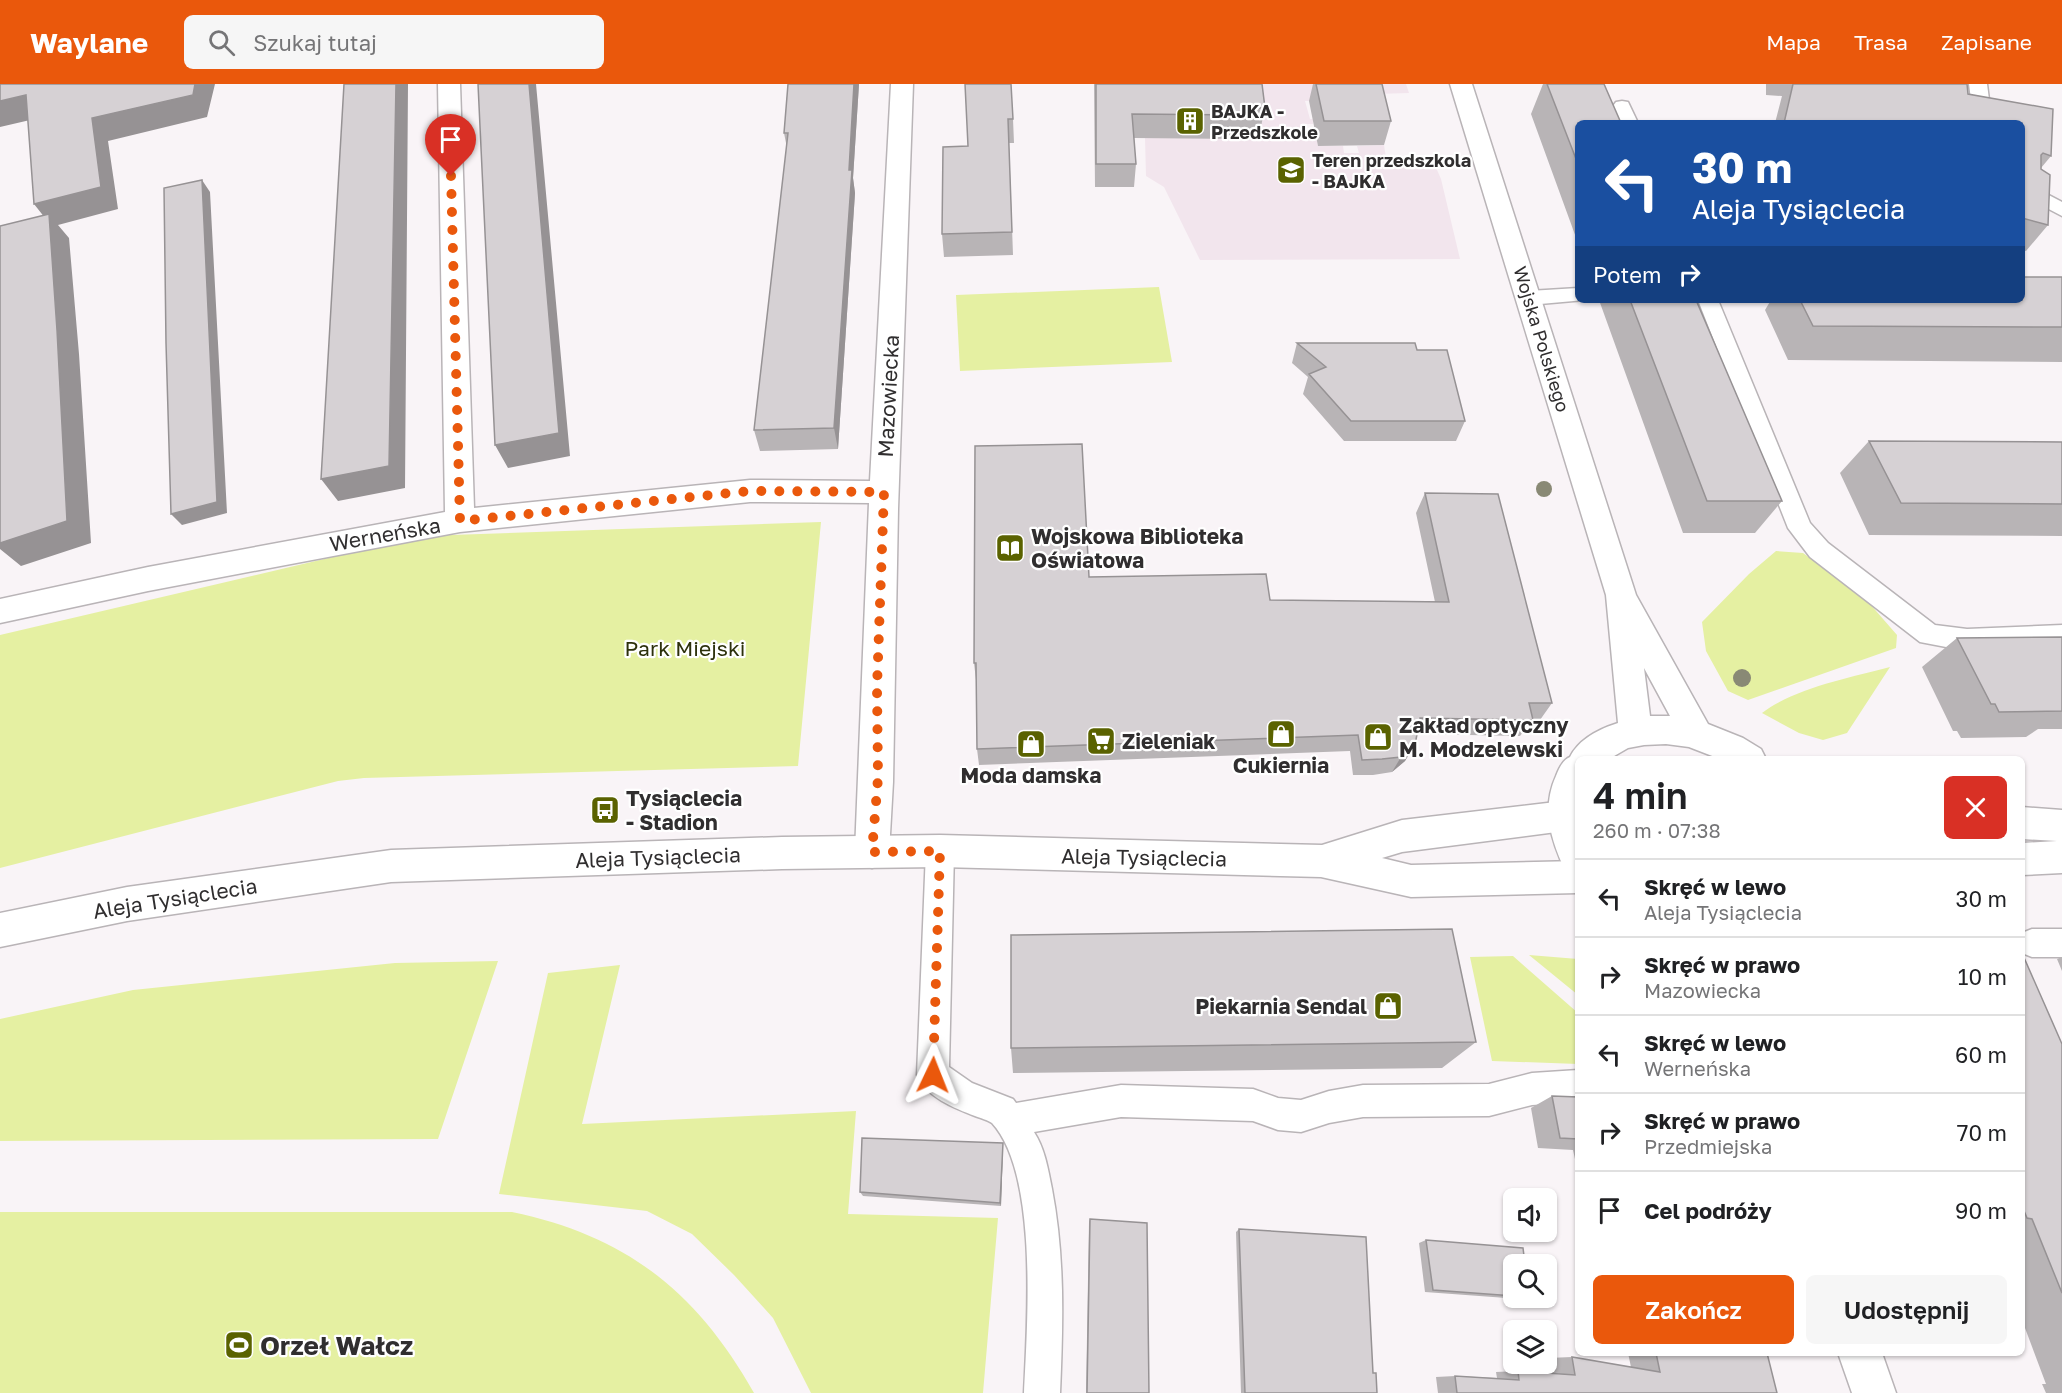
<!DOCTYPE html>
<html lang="pl">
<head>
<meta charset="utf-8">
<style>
	body { margin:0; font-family:"Golos Text",sans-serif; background:#f6f6f6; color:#202124; height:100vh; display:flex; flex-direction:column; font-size:22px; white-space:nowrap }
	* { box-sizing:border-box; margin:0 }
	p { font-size:20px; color:#757577 }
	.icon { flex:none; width:33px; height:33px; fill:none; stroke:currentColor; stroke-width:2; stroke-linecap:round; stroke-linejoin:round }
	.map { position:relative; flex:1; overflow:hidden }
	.side { position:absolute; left:1575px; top:672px; width:450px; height:600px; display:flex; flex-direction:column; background:#fff; border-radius:9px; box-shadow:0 2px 4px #0004 }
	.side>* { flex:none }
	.banner { position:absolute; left:1575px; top:36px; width:450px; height:183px; border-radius:9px; box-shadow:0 2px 4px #0004; background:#1a4fa0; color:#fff; overflow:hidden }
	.tools { position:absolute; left:1503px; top:1104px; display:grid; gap:12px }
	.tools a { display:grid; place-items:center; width:54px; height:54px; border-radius:9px; background:#fff; box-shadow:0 2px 4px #0004; font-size:30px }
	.pin { position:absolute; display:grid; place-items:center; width:51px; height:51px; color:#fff; margin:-62px -26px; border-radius:50% 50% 50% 0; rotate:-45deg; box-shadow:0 0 6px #0007 }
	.pin .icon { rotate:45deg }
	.me { position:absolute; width:66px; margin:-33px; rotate:2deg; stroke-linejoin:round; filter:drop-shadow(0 0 4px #0008) }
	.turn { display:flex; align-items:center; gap:21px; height:126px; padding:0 18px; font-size:27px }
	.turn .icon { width:78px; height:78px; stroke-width:2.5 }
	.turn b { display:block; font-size:42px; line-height:51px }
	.then { display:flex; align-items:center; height:57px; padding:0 18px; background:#0003; gap:12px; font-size:22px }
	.round { display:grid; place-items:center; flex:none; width:63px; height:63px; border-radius:9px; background:#f6f6f6 }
	.overview { display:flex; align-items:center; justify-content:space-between; height:102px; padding:0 18px }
	h1 { font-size:36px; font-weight:600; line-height:45px }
	.action { display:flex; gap:12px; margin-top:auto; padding:12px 18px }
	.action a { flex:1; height:69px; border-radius:9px; background:#ea580c; color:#fff; font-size:24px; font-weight:600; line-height:69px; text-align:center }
	.action a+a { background:#f6f6f6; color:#202124 }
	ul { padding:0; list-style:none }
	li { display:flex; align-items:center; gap:18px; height:78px; padding:0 18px; border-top:2px solid #e0e0e0 }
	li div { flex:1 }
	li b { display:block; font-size:22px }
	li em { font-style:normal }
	header { display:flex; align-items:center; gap:36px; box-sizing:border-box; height:84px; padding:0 30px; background:#ea580c; color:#fff }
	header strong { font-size:28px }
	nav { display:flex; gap:33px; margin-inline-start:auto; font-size:21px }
	.search { width:420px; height:54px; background:#f6f6f6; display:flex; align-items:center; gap:15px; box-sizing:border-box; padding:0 21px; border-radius:9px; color:#757577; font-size:22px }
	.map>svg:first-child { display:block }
</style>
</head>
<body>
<header>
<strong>Waylane</strong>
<div class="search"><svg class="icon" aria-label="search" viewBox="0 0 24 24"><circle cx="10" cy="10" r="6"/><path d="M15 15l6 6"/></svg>Szukaj tutaj</div>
<nav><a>Mapa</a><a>Trasa</a><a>Zapisane</a></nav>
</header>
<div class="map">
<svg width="2062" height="1309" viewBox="0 0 2062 1309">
	<rect width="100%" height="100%" fill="#f9f4f7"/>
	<path fill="#f2e5ed" d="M1239,0H1406L1409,9L1376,10L1377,17H1305L1310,35H1313V40H1303L1304,46L1315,47L1318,62H1343L1344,69H1359L1357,62L1384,61L1386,74H1393L1394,80L1434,79L1441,95L1460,175L1200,176L1164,103L1146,92L1145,54H1238Z"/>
	<path fill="#e5f0a2" d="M1159,203L1172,278L960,287L956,211Z
		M821,438L798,682L364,694L338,697L0,784V551L422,452Z
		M1776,467L1803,469L1863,512L1897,551L1896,564L1748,616L1728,607L1706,567L1702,538L1749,490Z
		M1890,583L1847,649L1823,656L1799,649L1762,629C1795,604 1849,594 1890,583Z
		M1529,871L1578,875V911Z
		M1513,872L1578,929V980L1492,977L1470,873Z
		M498,877L438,1055L0,1057V935L133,906L395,879Z
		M620,881L582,1040L856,1027L848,1130L998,1134L983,1309H811L773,1234L734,1191L692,1150L647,1127L499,1110L548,889Z
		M0,1128H512C627,1152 697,1208 754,1309H0Z"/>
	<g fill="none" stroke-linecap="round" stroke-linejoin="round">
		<g stroke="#b9b4b7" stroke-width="3">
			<path id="service" d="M1969,0H1987L1992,39H1974Z
				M1622,17L1628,18L1638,39H1620L1613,22L1616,18Z
				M2022,97L2062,118V132L2022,111Z
				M1578,204V216H1585L1529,221L1522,219L1519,214L1522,209L1529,207Z
				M1698,216H1718L1810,439L1828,459L1935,541L1967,545L2062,541V561L1967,567L1920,558L1810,473L1788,444Z
				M940,754L950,758L954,767L949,983L972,999L1013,1015L1016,1019L1121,1001L1253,1005L1278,1014L1301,1016L1329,1007L1363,1001L1489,1000L1532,989L1578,986V1018L1532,1021L1489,1032L1363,1033L1329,1039L1301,1048L1278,1046L1253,1037L1121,1033L1034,1048C1045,1065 1048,1085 1052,1105C1065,1173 1063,1240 1060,1309H1024C1027,1243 1039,1090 992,1039C988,1036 980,1034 975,1032C954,1024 926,1013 917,991L926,767L930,758Z
				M2032,845H2062V873H2032L2022,869V849Z"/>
		</g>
		<g stroke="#b9b4b7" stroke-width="3">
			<path id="minor" d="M438,0H460L474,424L750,396L870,397L891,0H913L898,425L893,698L889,768L884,779L872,784L860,779L855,768L869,419L750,418L460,448L148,507L0,539V515L148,483L445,428Z
				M2022,723L2062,726V789L2022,791V759L2057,757L2022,755Z"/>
		</g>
		<g stroke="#b9b4b7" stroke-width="3">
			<path id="tertiary" d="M1564,717L1576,721L1578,725L1576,743L1564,747L1402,768L1382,774L1411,781L1578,777V809L1411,813L1321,793L940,783L782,785L391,798L127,837L0,863V829L127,803L391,766L782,753L940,751L1322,761L1402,736Z"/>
		</g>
		<g stroke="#b9b4b7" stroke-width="3">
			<path id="primary" d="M1450,0H1472L1636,511L1708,640L1743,654L1761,665L1766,675H1720L1689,663L1666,660L1644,661L1628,664L1609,675H1578V793L1566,788C1551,757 1541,725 1556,692C1559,684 1563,676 1570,673C1579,655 1599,645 1618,639L1606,511ZM1644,584L1670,632H1650Z
				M1838,1269H1882L1896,1309H1852Z"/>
		</g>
		<use href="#service" fill="#fff" fill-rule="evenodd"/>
		<use href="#minor" fill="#fff" fill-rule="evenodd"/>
		<use href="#tertiary" fill="#fff" fill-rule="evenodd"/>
		<use href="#primary" fill="#fff" fill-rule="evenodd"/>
	</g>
	<g fill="#898975">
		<circle cx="1544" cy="405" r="8"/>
		<circle cx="1742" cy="594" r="9"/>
	</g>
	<path fill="#b8b4b6" d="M788,0H859L853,94L855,109L838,365L760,367L754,346L787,64L784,49Z
		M965,0L1013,35L1014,59H1009L1013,171L944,173L942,150L968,62Z
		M1094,0H1262L1265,24L1260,47H1240L1239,55L1134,54L1136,80L1134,103H1095Z
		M1313,0H1382L1391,37L1384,61L1318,62L1309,17Z
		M1543,0H1604L1578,39V159L1531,30Z
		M1766,0H1967L1968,10L2053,25L2051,72L2041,84V85L2050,91L2048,141L2026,167L2022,166V39H1775L1782,12L1766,11Z
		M2062,193V278L1788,276L1765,226L1771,216H2022Z
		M1599,216H1696L1782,417L1755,449H1683Z
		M1297,259L1417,266L1465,337L1456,357H1344L1303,310L1308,293L1292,279Z
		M1869,357L2062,358V452L1869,451L1840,389Z
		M1425,409L1552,619L1540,636H1532L1520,652L1417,650L1405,677L1392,688L1373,691H1353L1350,667L979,681L977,665L976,596L974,579L1089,493L1270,516L1435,518L1416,429Z
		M2062,553V645H2038L2026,653L1961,654L1957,647H1953L1922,583L1957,554Z
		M2022,869L2062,960V1309H2046L2042,1300H2046L2022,1236Z
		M2062,873V887L2057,875Z
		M1476,958L1442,984L1013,989L1011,964Z
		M1552,1012L1578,1013V1089L1573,1066L1538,1064L1531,1024Z
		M1003,1059L1001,1122L863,1112L860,1108Z
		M1090,1135L1149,1309H1086L1089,1138Z
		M1239,1145L1377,1309H1241L1236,1148Z
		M1426,1156L1514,1180V1214H1530L1520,1215L1425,1208L1419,1159Z
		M1628,1269H1767L1777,1309H1438L1436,1293L1455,1292L1497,1294L1496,1288L1518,1287L1550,1289L1548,1274L1572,1273L1631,1283Z"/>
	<path fill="#969294" d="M195,0H215L207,33L108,57L118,125L58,141L69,154L79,270L91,459L21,482L0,465V459L49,139L34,120L92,34Z
		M396,0H408L405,404L338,417L321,395Z
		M529,0H536L570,372L508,384L495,361Z
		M854,0H859L853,94L855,109L838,365L834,344Z
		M26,11L43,33L0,43V17Z
		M202,96L210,108L227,429L182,441L171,430Z
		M1415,661L1405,677L1392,688L1401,673Z
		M1003,1059V1064L1001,1122L1000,1119Z"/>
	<path fill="#d6d1d4" stroke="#969294" stroke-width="1.5" d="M0,0H195L193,11L92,34L101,103L34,120L26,11L0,17Z
		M344,0H396L389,382L321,395Z
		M478,0H529L559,349L495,361Z
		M788,0H854L849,86H852L834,344L754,346L788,49H784Z
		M965,0H1011L1013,35H1008L1012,148L942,150L943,63L968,62Z
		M1096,0H1262L1265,24H1241L1243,31L1132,30L1136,80H1096Z
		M1316,0H1382L1391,37H1324Z
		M1547,0H1604L1621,39H1578V80Z
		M1793,0H1967L1968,10L2053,25L2051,72L2043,69L2041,71V85L2050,91L2048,141L2022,134V39H1784Z
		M202,96L217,418L171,430L166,259L164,104Z
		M49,130L57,246L67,437L0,459V142Z
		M2022,193H2062V243L1813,242L1800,216H2022Z
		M1630,216H1696L1782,417H1707Z
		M1297,259H1415L1417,266H1447L1465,337H1351L1309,290L1326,283Z
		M1869,357L2062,358V420L1901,419Z
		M1082,360L1089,493L1266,490L1270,516L1449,518L1425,409L1498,410L1552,619H1529L1533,636L1420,634L1415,661L1401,673L1382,675L1362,676L1358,651L977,665L976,579H974L975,362Z
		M2062,553V627L1999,628L1995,620H1991L1957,554Z
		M1452,845L1476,958L1011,964V851Z
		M2022,869L2062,960V1209L2032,1135L2027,1134L2022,1122Z
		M1552,1012L1578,1013V1055L1560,1054Z
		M862,1054L1003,1059L1000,1119L860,1108Z
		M1090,1135L1147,1139L1149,1309H1087Z
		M1239,1145L1366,1153L1373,1289H1376L1377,1309H1245Z
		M1426,1156L1523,1164L1525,1180H1514V1212L1433,1206Z
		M1656,1269H1767L1777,1309H1457L1455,1292L1519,1296L1518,1287L1575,1291L1572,1273L1660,1288Z"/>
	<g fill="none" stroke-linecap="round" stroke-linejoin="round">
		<path stroke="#ea580c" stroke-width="10" stroke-dasharray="0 18" d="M451,92L460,437L750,407L884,408L877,603L878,694L872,768L940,767L933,991"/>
	</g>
	<defs>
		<g id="building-square" transform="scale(1.5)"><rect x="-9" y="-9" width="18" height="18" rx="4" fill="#5a6200" stroke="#fff"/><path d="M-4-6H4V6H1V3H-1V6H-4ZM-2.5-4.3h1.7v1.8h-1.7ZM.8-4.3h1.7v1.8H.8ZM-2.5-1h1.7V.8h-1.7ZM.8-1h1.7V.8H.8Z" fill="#fff"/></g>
		<g id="school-square" transform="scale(1.5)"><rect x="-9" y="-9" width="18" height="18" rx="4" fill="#5a6200" stroke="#fff"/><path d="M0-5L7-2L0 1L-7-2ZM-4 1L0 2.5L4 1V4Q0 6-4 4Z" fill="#fff"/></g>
		<g id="library-square" transform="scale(1.5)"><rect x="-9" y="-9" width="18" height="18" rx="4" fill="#5a6200" stroke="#fff"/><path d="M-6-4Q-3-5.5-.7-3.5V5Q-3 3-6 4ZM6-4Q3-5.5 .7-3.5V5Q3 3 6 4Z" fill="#fff"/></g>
		<g id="shop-square" transform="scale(1.5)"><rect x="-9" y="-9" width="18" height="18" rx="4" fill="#5a6200" stroke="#fff"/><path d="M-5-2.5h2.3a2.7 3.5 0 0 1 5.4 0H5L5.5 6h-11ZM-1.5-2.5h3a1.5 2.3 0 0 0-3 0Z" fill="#fff"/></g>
		<g id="supermarket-square" transform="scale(1.5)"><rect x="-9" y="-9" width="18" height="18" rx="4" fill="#5a6200" stroke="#fff"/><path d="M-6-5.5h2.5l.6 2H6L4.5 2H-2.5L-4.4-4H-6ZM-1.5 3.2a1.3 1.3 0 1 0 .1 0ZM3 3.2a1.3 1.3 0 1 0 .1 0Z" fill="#fff"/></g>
		<g id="bus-square" transform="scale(1.5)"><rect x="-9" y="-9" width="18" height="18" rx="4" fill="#5a6200" stroke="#fff"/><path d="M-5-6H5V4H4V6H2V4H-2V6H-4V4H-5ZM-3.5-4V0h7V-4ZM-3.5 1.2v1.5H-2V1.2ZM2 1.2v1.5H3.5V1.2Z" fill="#fff"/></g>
		<g id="stadium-square" transform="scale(1.5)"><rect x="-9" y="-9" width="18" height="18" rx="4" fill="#5a6200" stroke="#fff"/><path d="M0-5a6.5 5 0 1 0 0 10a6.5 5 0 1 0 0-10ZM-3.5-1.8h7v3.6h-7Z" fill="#fff"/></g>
	</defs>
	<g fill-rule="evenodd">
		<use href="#building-square" x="1190" y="37"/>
		<use href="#school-square" x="1291" y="86"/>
		<use href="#library-square" x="1010" y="464"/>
		<use href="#shop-square" x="1281" y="650"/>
		<use href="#shop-square" x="1378" y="653"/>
		<use href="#supermarket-square" x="1101" y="657"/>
		<use href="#shop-square" x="1031" y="660"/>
		<use href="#bus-square" x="605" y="726"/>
		<use href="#shop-square" x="1388" y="922"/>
		<use href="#stadium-square" x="239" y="1261"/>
	</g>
	<g text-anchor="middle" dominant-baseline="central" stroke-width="4.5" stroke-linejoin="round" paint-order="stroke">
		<g font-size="18" font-weight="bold" fill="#302e2f" stroke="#fff" text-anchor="start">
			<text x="1211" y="27">BAJKA -<tspan x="1211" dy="21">Przedszkole</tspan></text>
			<text x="1312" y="76">Teren przedszkola<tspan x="1312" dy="21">- BAJKA</tspan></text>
		</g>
		<g font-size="18" fill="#302e2f" stroke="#fff">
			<text transform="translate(1542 255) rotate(73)">Wojska Polskiego</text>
		</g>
		<g font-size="21" fill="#302e2f" stroke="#fff">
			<text transform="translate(888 312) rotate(-87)">Mazowiecka</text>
			<text transform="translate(385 450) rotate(-10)">Werneńska</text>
			<text transform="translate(658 773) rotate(-2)">Aleja Tysiąclecia</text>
			<text transform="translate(1144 773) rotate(1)">Aleja Tysiąclecia</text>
			<text transform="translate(175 814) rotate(-9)">Aleja Tysiąclecia</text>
		</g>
		<g font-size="21" font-weight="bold" fill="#302e2f" stroke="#fff" text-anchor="start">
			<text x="1031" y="452">Wojskowa Biblioteka<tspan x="1031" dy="24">Oświatowa</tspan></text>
			<text x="1399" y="641">Zakład optyczny<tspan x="1399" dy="24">M. Modzelewski</tspan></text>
			<text x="1122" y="657">Zieleniak</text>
			<text x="1281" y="681" text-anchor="middle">Cukiernia</text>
			<text x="1031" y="691" text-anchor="middle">Moda damska</text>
			<text x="626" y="714">Tysiąclecia<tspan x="626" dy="24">- Stadion</tspan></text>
			<text x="1367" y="922" text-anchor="end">Piekarnia Sendal</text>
		</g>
		<g font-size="21" fill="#2d310b" stroke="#fff">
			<text x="685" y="564">Park Miejski</text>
		</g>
		<g font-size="26" font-weight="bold" fill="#302e2f" stroke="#fff" text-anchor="start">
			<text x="260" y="1261">Orzeł Wałcz</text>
		</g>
	</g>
</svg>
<div class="tools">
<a><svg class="icon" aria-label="sound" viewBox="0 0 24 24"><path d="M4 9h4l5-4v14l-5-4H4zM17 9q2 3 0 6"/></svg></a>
<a><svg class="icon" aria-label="search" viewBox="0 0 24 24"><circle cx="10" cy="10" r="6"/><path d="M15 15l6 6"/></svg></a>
<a><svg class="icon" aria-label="layers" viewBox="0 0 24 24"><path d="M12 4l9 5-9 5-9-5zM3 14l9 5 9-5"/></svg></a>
</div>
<div class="pin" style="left:451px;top:92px;background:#d93025"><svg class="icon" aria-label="arrive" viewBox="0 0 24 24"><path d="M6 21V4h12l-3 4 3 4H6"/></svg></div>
<svg class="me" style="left:933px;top:991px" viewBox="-20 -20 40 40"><path d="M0-17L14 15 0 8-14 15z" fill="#ea580c" stroke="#fff" stroke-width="4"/></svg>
<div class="banner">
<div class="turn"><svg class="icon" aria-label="left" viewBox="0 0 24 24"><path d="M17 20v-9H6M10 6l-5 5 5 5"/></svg><div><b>30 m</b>Aleja Tysiąclecia</div></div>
<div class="then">Potem<svg class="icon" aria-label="right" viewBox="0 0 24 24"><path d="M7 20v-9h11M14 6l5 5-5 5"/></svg></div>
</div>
<section class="side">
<div class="overview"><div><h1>4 min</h1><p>260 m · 07:38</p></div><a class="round" style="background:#d93025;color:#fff"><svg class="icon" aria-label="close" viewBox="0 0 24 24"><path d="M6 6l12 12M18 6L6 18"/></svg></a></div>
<ul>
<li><svg class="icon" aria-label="left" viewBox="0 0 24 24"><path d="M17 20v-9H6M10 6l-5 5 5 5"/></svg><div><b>Skręć w lewo</b><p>Aleja Tysiąclecia</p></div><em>30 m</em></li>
<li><svg class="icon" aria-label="right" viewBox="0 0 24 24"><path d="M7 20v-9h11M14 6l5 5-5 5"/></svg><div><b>Skręć w prawo</b><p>Mazowiecka</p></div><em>10 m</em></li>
<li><svg class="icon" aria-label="left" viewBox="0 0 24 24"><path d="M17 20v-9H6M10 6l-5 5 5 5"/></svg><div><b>Skręć w lewo</b><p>Werneńska</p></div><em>60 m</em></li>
<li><svg class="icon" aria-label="right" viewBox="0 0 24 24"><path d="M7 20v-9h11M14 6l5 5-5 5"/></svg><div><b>Skręć w prawo</b><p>Przedmiejska</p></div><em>70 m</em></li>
<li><svg class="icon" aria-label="arrive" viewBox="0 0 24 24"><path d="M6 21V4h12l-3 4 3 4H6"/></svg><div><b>Cel podróży</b></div><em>90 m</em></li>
</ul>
<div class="action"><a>Zakończ</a><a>Udostępnij</a></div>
</section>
</div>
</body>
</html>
